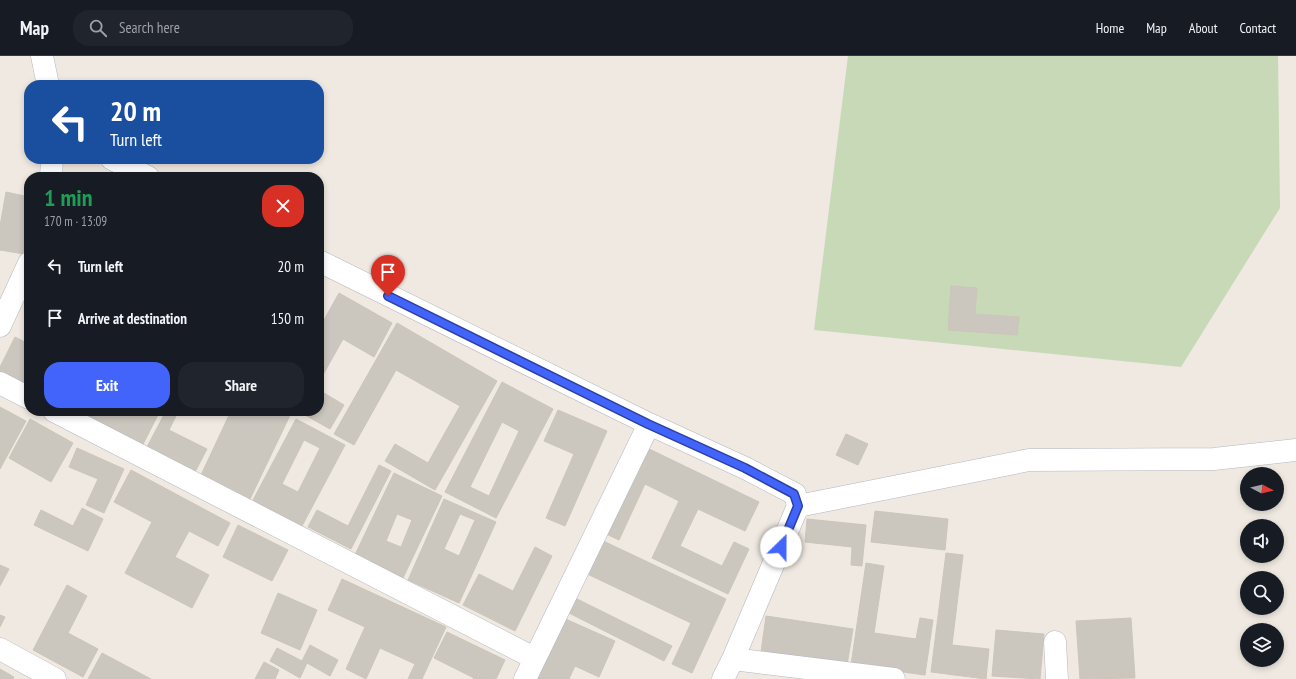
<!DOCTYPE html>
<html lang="en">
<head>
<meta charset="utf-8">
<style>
	body { margin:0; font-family:"PT Sans Narrow",sans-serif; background:#20242c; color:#f1f3f6; height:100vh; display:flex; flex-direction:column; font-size:15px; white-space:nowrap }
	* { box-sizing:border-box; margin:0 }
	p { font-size:13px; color:#9ea1a6 }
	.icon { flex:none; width:22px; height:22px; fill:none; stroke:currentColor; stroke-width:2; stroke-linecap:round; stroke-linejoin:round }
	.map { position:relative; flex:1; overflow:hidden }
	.sheet { position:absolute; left:24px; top:116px; width:300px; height:244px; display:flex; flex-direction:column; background:#171b24; border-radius:16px; box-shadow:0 2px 6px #0003 }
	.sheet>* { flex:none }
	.top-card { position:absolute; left:24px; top:24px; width:300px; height:84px; border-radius:16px; box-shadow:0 2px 6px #0003; background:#1a4fa0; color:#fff; overflow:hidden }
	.needle { width:26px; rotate:97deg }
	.fabs { position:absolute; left:1240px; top:411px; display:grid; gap:8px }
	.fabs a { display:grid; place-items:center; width:44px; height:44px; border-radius:50%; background:#171b24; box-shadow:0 2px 6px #0003; font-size:20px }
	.pin { position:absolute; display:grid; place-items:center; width:34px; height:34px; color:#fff; margin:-41px -17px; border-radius:50% 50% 50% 0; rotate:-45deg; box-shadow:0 0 4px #0007 }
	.pin .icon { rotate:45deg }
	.me { position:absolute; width:44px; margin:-22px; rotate:23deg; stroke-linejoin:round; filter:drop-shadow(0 0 3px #0008) }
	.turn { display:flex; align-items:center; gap:14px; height:84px; padding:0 20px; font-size:18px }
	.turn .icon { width:52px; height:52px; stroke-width:2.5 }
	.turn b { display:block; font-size:28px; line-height:34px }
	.round { display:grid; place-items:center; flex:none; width:42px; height:42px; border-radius:16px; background:#20242c }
	.summary { display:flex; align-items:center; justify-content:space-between; height:68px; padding:0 20px }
	h1 { font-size:24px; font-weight:800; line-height:30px; color:#1e9e55 }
	.button { display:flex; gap:8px; margin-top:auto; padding:8px 20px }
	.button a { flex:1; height:46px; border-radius:16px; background:#4264fb; color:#fff; font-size:16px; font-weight:800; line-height:46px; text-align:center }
	.button a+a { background:#20242c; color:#f1f3f6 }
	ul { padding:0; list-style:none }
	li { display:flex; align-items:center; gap:12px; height:52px; padding:0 20px }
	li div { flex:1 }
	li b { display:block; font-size:15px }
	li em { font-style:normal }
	header { display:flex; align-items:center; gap:24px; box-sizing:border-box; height:56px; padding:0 20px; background:#171b24; border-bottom:1px solid #363941 }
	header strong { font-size:19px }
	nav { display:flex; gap:22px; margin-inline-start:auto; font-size:14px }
	.search { width:280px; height:36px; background:#20242c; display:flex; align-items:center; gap:10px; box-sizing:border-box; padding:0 14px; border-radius:16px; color:#9ea1a6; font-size:15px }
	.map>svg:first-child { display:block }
</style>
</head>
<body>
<header>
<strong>Map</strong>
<div class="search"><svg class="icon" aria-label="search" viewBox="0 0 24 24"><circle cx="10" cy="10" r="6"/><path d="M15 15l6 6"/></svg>Search here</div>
<nav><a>Home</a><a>Map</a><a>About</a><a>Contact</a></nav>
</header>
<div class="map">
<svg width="1296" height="623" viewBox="0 0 1296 623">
	<rect width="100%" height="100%" fill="#efe9e1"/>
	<path fill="#c8d9b8" d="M848,0H1278L1280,152L1181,311L814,274Z"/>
	<path fill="#cbc7bf" stroke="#cbc5ba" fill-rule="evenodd" d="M6,136L29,141V169L24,198L0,194V170Z
		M951,230L977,232L975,258L1019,261L1017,279L948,274Z
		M339,237L392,267L374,301L343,283L319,326V273Z
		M397,267L497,325L435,434L385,405L395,388L428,407L460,350L396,314L354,389L334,378Z
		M15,281L29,288V333L0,318V311Z
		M502,326L553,353L496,462L445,436ZM502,366L519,375L489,440L470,431Z
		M319,334L344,349L330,373L298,355H319Z
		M0,351L26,365L0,413Z
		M558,354L607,375L565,470L546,462L574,398L544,385Z
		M93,355H160L141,392L88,364Z
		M166,355L176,360L169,374L207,393L195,416L147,391Z
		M231,355H292L250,443L201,419Z
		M30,363L73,387L51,426L9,402Z
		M296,363L345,389L302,470L253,444ZM304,384L320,392L298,436L282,428Z
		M846,378L868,388L858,409L836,399Z
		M643,390L759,446L745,475L698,453L680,490L722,510L734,486L749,493L728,538L652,502L679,445L645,428L619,484L602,476Z
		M77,392L124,413L104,457L86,449L98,423L69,411Z
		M379,409L391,415L351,493L308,471L317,454L348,470Z
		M131,414L230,467L218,490L189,475L175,501L209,519L192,552L125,517L152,466L114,446Z
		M394,417L442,440L403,522L368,505L353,503ZM397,458L412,464L401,491L386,485Z
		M444,443L496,466L459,547L408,524ZM460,458L475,464L459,500L444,493Z
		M82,452L103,463L88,495L34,469L41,454L73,470Z
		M875,455L948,463L945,494L871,486Z
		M807,463L866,469L862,510L851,509L852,491L805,486Z
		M238,469L288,494L272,525L223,501Z
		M599,483L726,543L692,617L672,608L691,567L583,516Z
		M535,491L552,500L515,575L463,549L479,518L513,535Z
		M946,497L963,499L952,589L989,593L986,623L931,616Z
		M866,507L884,510L874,577L916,583L920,562L933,564L925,619L851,609Z
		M0,509L9,513L0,530Z
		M342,523L446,571L422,623H408L415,608L380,592L366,623L346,613L365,571L328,554Z
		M67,529L87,540L68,577L98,593L83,621L33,594Z
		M278,537L317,554L300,594L261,577Z
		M573,541L672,590L664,605L565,555Z
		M0,559L5,561L0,571Z
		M766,560L853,573L847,609L761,596Z
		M561,561L615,585L599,621L575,610L569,623H533Z
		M1131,562L1135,622L1080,623L1076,565Z
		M996,574L1044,578L1040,623L992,620Z
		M447,576L505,604L496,623H473L474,622L434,602Z
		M310,589L338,604L330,620L307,607L300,622L270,605L277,592L302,605Z
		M102,597L151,623H88Z
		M264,606L279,614L275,623H255Z
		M0,613L14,621L13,623H0Z"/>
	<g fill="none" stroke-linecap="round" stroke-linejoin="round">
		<g stroke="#b4b7c1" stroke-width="23">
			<path id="minor" d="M42,0L48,29
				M112,103L148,121
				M51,121L52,103
				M319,205L649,368L745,412L795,438L798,450L733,603L723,623
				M0,270L29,207
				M0,327L29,342
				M54,355L534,602
				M798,450L1029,404L1214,403L1296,394
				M1055,586L1057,623
				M0,593L55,623
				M733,603L894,623
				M525,623L649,368"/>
		</g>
		<use href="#minor" stroke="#fff" stroke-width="22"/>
	</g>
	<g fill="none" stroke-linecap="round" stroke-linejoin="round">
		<g stroke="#2b41a3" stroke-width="10">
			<path id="route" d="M388,240L648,368L745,412L794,438L798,450L781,491"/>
		</g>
		<use href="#route" stroke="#4264fb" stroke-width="7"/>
	</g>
</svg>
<div class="fabs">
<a><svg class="needle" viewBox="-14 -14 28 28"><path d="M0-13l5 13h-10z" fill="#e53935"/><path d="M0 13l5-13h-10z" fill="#9ea1a6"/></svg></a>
<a><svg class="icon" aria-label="sound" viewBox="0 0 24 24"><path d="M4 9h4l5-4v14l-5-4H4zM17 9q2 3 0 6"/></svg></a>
<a><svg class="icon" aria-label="search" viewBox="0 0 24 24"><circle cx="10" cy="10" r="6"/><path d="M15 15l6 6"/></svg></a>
<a><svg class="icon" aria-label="layers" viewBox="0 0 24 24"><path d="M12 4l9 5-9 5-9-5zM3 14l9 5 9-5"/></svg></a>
</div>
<div class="pin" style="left:388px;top:240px;background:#d93025"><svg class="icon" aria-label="arrive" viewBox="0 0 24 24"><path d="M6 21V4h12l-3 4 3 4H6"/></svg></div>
<svg class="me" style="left:781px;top:491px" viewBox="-20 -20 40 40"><circle r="19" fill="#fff"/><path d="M0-13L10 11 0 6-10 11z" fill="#4264fb"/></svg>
<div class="top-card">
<div class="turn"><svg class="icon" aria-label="left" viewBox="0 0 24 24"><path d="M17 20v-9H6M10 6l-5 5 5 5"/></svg><div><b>20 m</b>Turn left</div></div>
</div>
<section class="sheet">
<div class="summary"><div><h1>1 min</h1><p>170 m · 13:09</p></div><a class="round" style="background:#d93025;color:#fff"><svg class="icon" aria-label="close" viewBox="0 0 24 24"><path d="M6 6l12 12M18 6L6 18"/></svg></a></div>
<ul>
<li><svg class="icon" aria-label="left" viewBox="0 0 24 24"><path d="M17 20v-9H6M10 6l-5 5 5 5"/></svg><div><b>Turn left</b></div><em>20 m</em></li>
<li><svg class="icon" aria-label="arrive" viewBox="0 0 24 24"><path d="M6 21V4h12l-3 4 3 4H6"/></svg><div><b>Arrive at destination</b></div><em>150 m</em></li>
</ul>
<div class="button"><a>Exit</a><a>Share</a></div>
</section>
</div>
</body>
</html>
